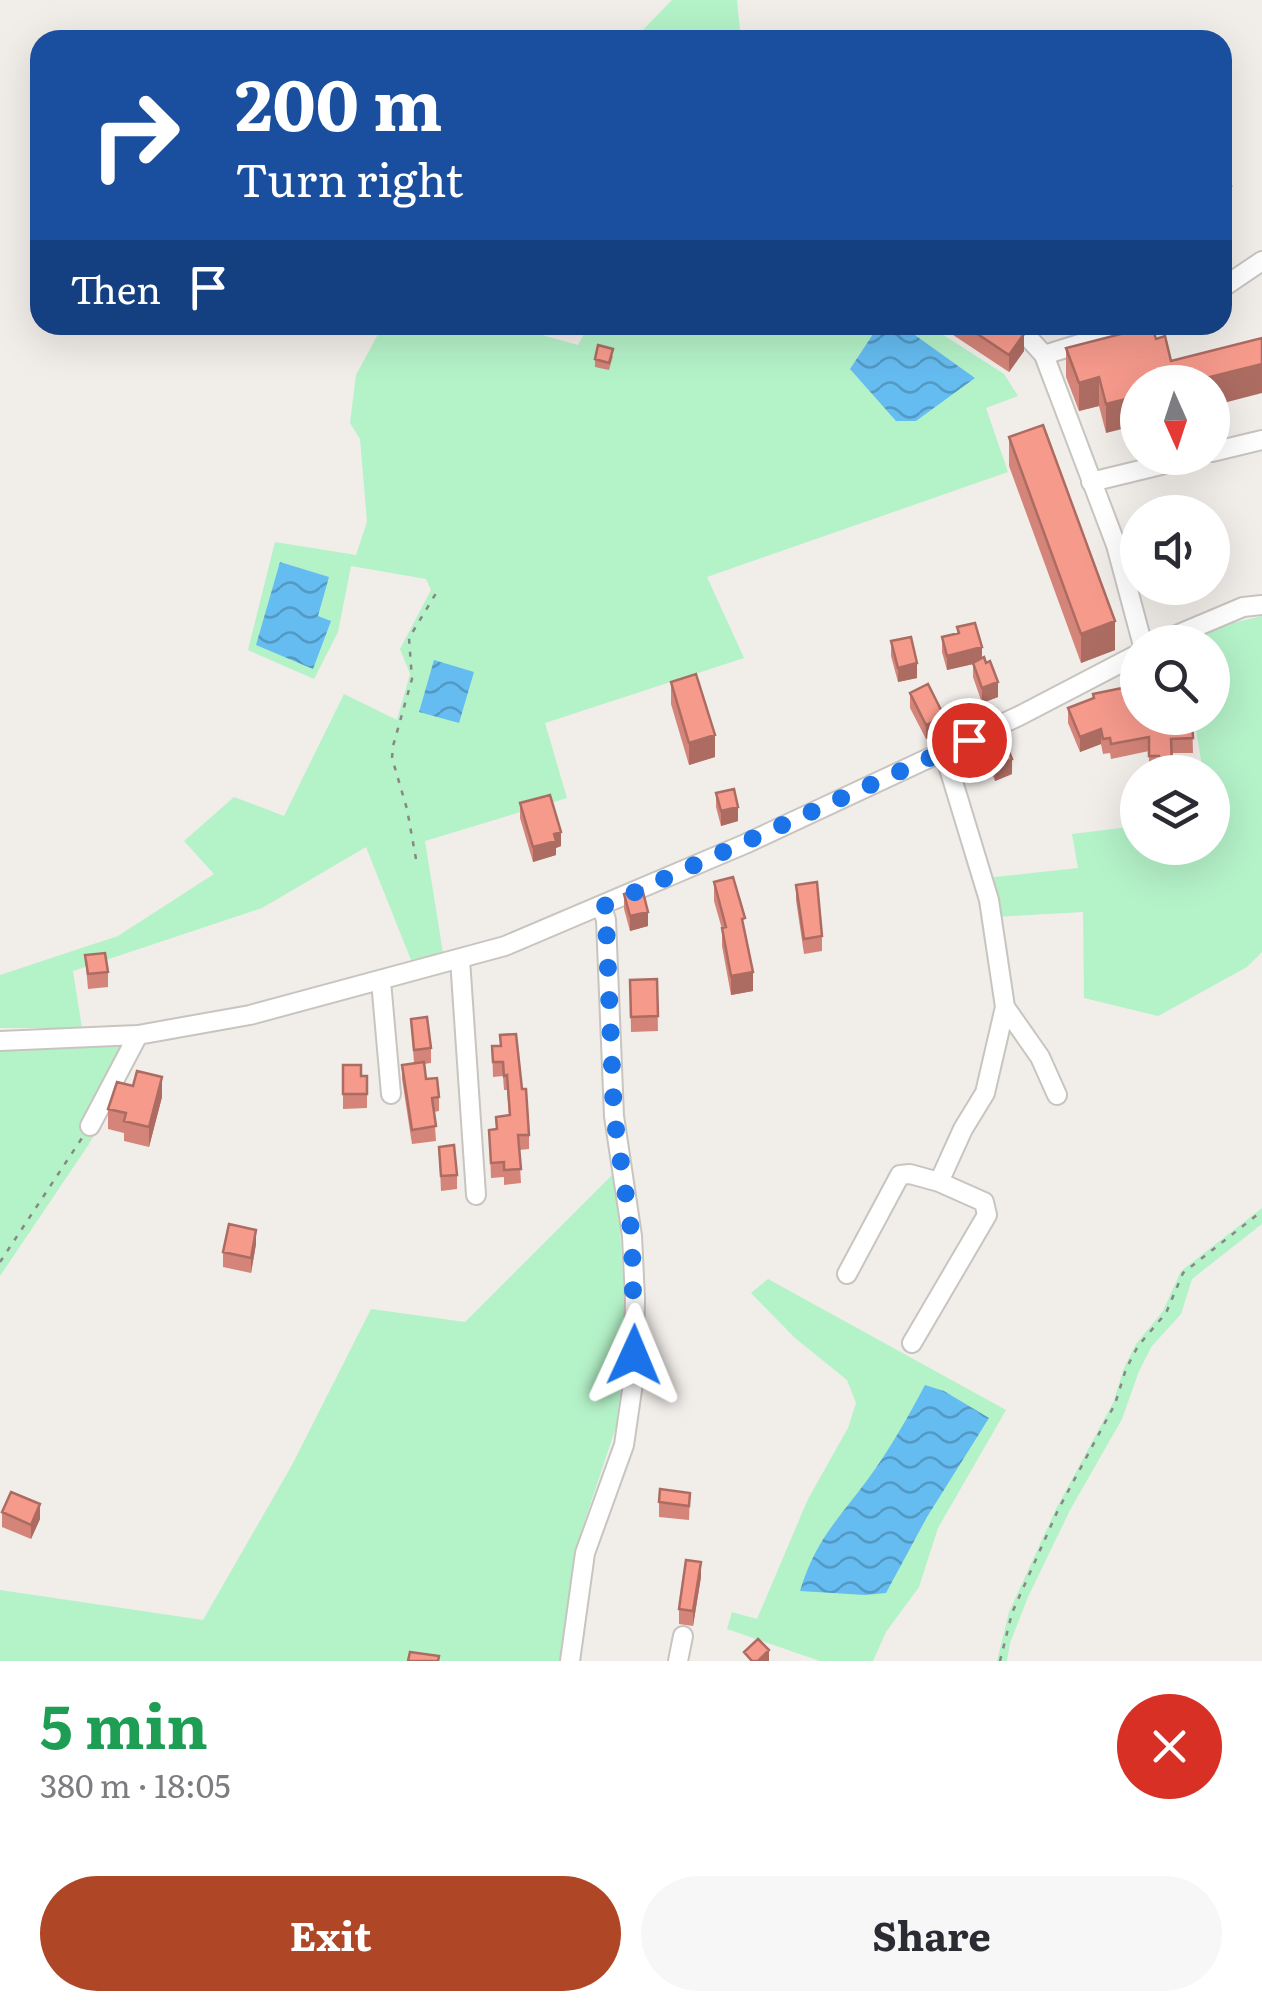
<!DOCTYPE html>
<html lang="en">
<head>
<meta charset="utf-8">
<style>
	body { margin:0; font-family:Literata,serif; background:#f7f7f7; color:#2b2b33; height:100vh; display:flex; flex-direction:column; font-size:38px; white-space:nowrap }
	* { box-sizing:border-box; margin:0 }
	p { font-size:32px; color:#7c7c81 }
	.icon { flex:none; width:55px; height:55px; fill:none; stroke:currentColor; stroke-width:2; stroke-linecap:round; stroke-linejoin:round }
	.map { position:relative; height:1661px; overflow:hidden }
	.drawer { display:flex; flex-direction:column; background:#fff; flex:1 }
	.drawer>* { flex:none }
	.banner { position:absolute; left:30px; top:30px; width:1202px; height:305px; border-radius:30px; box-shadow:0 10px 40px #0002; background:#1a4fa0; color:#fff; overflow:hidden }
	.needle { width:65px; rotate:177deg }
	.tools { position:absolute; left:1120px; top:365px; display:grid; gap:20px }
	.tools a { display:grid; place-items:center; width:110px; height:110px; border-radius:50%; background:#fff; box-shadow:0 10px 40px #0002; font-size:50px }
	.pin { position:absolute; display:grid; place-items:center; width:85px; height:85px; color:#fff; margin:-42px; border:5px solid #fff; border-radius:50%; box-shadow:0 2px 10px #0007 }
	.me { position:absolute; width:110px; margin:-55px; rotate:1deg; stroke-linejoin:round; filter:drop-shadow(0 0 8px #0008) }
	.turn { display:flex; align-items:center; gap:35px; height:210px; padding:0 40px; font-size:45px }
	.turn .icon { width:130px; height:130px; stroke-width:2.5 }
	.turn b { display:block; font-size:70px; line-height:85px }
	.then { display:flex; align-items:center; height:95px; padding:0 40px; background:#0003; gap:20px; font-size:38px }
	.round { display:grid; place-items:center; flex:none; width:105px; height:105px; border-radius:52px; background:#f7f7f7 }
	.summary { display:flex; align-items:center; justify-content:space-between; height:170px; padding:0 40px }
	h1 { font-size:60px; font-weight:700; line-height:75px; color:#1e9e55 }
	.button { display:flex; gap:20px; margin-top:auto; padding:20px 40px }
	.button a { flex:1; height:115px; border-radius:60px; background:#af4726; color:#fff; font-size:40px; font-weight:700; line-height:115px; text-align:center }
	.button a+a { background:#f7f7f7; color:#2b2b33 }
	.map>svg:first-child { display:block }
</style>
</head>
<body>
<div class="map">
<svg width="1262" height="1661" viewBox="0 0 1262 1661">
	<defs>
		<pattern id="water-waves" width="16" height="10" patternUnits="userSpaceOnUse" patternTransform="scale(2.5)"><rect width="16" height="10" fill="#65bcf1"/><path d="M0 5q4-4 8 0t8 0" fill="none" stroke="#5399c3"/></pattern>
	</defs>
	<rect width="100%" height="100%" fill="#f1ede9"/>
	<path fill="#b4f2c8" d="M672,0H737L741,40H633Z
		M383,325H506L578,345L589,325H879L850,369L975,378L901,325H928L1004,374L1018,396L986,408L1008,472L707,577L744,658L545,723L567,798L425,841L443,953L411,960L366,847L262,908L73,971L82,1028H0V975L118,936L214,874L184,841L234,797L284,816L344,694L397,720L410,674L400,649L431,590L426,579L351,566L338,632L314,679L248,650L275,542L356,555L367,522L360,439L350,423L356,375Z
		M1262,616V952L1247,967L1158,1016L1084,998L1083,912L994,917L986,878L1078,868L1072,834L1137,826L1138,848H1212V772H1203L1194,718H1212V642H1184L1216,627Z
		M146,1042L89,1144L0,1276V1050Z
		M616,1171L627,1336L616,1427L582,1529L568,1608L562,1661H0V1590L203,1620L292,1465L371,1309L465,1322Z
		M1262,1208V1224L1192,1279L1181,1314L1152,1346L1139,1371L1122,1419L1070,1510L1028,1597L1010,1643L1007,1661H997L1009,1612L1056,1509L1113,1403L1124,1368L1136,1344L1163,1311L1181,1271Z
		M768,1279L1006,1410L938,1528L919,1587L886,1632L873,1661H820L727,1629L732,1612L757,1619L808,1499L848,1428L856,1403L847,1380L795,1338L751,1293Z"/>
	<path fill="url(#water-waves)" d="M879,325H901L975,378L916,421H896L850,369Z
		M280,562L329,577L318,616L331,621L313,669L256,645Z
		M434,660L474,672L459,723L419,712Z
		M925,1385L944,1391L989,1418L927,1517L886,1593L865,1595L800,1591C816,1539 837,1521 868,1479C890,1449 908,1417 925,1385Z"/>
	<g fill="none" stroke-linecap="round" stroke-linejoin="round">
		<g stroke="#c8c5c1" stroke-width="22">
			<path id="minor" d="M1222,288L1262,261
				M1017,325L1044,355L1116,545L1142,642
				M1044,355L1140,325
				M1212,452L1262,440
				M1091,482L1190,458
				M1160,642L1243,607L1262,605
				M460,959L476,1195
				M381,981L391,1094
				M1005,1007L1040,1057L1057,1095
				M0,1041L138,1035L250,1015L505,946L745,844L1019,716L1138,654
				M90,1126L138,1035
				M847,1274L900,1175L910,1174L939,1182L963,1129L985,1093L1005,1007L989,900L944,752
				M912,1343L987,1215L984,1202L939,1182
				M570,1661L585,1553L624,1445L633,1383L635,1299L632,1236L614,1116L606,920L602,907
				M678,1661L683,1636"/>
		</g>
		<path stroke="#898785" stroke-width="2.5" stroke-dasharray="5 8" stroke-linecap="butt" d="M416,859L407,809L392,758L393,746L412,679L409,638L438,590
			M0,1262L82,1138
			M1000,1661L1012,1613L1058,1510L1115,1404L1126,1369L1138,1346L1166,1313L1183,1273L1262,1211"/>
		<use href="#minor" stroke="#fff" stroke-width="18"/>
	</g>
	<path fill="#d48478" d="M938,325H1012L1024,351L1009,372Z
		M1152,326L1106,433L1099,406L1079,411L1066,377V348Z
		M613,356L609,370L595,367V359Z
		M1009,437L1115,650L1081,663L1009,466Z
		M957,627L982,658L998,697L982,703L973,677V664L947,670L942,652V637L957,633Z
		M891,641L917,678L898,682L891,656Z
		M671,682L715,757L689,765L671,704Z
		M910,693L944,731L926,739L910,708Z
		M1093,694L1124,698L1138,718H1192L1193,753H1171L1172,772H1159V770L1149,771V751L1111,759L1110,753L1103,754L1101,744L1080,752L1068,723V708L1093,699Z
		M985,744L1012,774L995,781L985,759Z
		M716,793L738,821L721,826L716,807Z
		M520,803L561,846L556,848V855L533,862L520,818Z
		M714,882L745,934L753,991L731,995L722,946V929L714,901Z
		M796,885L822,936V951L804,954L796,900Z
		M624,894L648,926L630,931L624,909Z
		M85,955L108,972V987L88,989Z
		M657,979L658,1031L631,1032L630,980Z
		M411,1019L431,1048V1063L424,1064L426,1079L439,1097V1111L434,1112L436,1141L412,1144L402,1079V1065L414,1063Z
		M492,1046L522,1089L529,1135V1149L519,1150L521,1183L504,1185V1177L491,1178L489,1130L496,1129V1117L509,1115L507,1090H504L503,1076L493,1077Z
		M343,1065L361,1076H367V1108L343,1109Z
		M162,1097L149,1147L124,1141V1133L108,1129V1109Z
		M439,1147L457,1175V1189L441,1191Z
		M256,1244L251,1273L223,1267V1252Z
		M690,1493L689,1520L659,1517V1502Z
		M2,1512L40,1519L31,1539L2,1527Z
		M701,1577L693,1626L679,1624V1609Z"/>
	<path fill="#ac6c62" d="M1231,186V215L1227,216V234L1222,235V189Z
		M1024,334V351L1009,372V355Z
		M1262,364V393L1212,406V382H1190Z
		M1099,377V406L1079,411V383Z
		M1138,396V425L1106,433V404Z
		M1115,621V650L1081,663V634Z
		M982,647V662L947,670V656Z
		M917,663V678L898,682V668Z
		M998,682V697L982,703V688Z
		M944,716V731L926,739V725Z
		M1101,729V744L1080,752V737Z
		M715,735V757L689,765V743Z
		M1012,759V774L995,781V767Z
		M738,807V821L721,826V811Z
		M561,832V846L556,848V855L533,862V847L554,834Z
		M648,912V926L630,931V916Z
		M753,972V991L731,995V976Z
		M162,1077V1097L149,1147V1127Z
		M256,1230V1244L251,1273V1258Z
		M40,1504V1519L31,1539V1525Z
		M701,1562V1577L693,1626V1611Z
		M769,1650V1661H758Z"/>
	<path fill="#f69a8c" stroke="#ac6c62" stroke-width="2.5" d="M1223,159L1231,186L1222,189V160Z
		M1222,192L1227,205L1222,207Z
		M964,325H1012L1024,334L1009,355Z
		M1152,326L1156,339L1165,336L1171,361L1262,338V364L1190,382H1138V396L1106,404L1099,377L1079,383L1066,348Z
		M598,345L613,349L609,363L595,359Z
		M1043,425L1115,621L1081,634L1009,437Z
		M975,623L982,647L947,656L942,637L959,633L957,627Z
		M911,637L917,663L898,668L891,641Z
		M984,657L986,663L990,661L998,682L982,688L973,663Z
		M696,674L715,735L689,743L671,682Z
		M928,684L944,716L926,725L910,693Z
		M1122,688L1124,698L1138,697V718H1192L1193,738L1171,739L1172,764H1160L1159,756H1149V737L1111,744L1110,738L1103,739L1101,729L1080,737L1068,708L1094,698L1093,694Z
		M1003,737L1012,759L995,767L985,744Z
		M734,789L738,807L721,811L716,793Z
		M550,795L561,832L554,834L556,841L533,847L520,803Z
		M733,877L745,918L742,919L753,972L731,976L722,928L726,927L714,882Z
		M817,882L822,936L804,939L796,885Z
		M642,888L648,912L630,916L624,894Z
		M105,953L108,972L88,974L85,955Z
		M657,979L658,1016L631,1017L630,980Z
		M427,1017L431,1048L414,1050L411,1019Z
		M516,1034L522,1089H526L529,1135H518L521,1169L504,1170V1162L491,1163L489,1130L497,1129L496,1117L510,1115L507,1075L504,1076L503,1062H493L492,1046H501L500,1035Z
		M424,1062L426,1079L437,1078L439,1097L432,1098L436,1126L412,1130L402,1065Z
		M343,1065H361V1076H367V1094H343Z
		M137,1071L162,1077L149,1127L124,1121L126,1113L108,1109L117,1082L133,1086Z
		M454,1145L457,1175L441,1176L439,1147Z
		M229,1224L256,1230L251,1258L223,1252Z
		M660,1489L690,1493L689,1506L659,1502Z
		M11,1492L40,1504L31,1525L2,1512Z
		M686,1560L701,1562L693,1611L679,1609Z
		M758,1639L769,1650L758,1661H752L744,1652Z
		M410,1652L439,1656L438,1661H408Z"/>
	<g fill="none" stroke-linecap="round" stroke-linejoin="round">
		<path stroke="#1a73e8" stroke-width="18" stroke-dasharray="0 32.4" d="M634,1355L632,1236L614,1116L606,920L602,907L969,740"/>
	</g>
</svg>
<div class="tools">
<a><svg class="needle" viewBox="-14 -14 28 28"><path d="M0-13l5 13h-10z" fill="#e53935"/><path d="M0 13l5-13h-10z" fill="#7c7c81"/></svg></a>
<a><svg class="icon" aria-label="sound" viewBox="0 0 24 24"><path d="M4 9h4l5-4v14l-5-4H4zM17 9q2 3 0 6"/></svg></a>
<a><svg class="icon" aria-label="search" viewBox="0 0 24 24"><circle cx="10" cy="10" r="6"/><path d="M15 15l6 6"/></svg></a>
<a><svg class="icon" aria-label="layers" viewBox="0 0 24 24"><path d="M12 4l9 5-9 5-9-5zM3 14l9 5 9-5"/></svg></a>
</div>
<div class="pin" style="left:969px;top:740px;background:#d93025"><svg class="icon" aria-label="arrive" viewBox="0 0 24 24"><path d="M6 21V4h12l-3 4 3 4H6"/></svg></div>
<svg class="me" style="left:634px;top:1355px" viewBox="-20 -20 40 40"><path d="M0-17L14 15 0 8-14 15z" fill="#1a73e8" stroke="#fff" stroke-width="4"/></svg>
<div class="banner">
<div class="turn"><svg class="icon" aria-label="right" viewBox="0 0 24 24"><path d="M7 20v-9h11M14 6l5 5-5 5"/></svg><div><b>200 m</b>Turn right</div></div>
<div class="then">Then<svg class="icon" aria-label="arrive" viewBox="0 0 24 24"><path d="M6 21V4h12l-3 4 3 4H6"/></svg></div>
</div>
</div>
<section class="drawer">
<div class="summary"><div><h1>5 min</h1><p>380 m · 18:05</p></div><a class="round" style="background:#d93025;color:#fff"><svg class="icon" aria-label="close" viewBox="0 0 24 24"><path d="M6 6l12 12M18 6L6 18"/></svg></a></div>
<div class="button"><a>Exit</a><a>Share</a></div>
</section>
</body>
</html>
